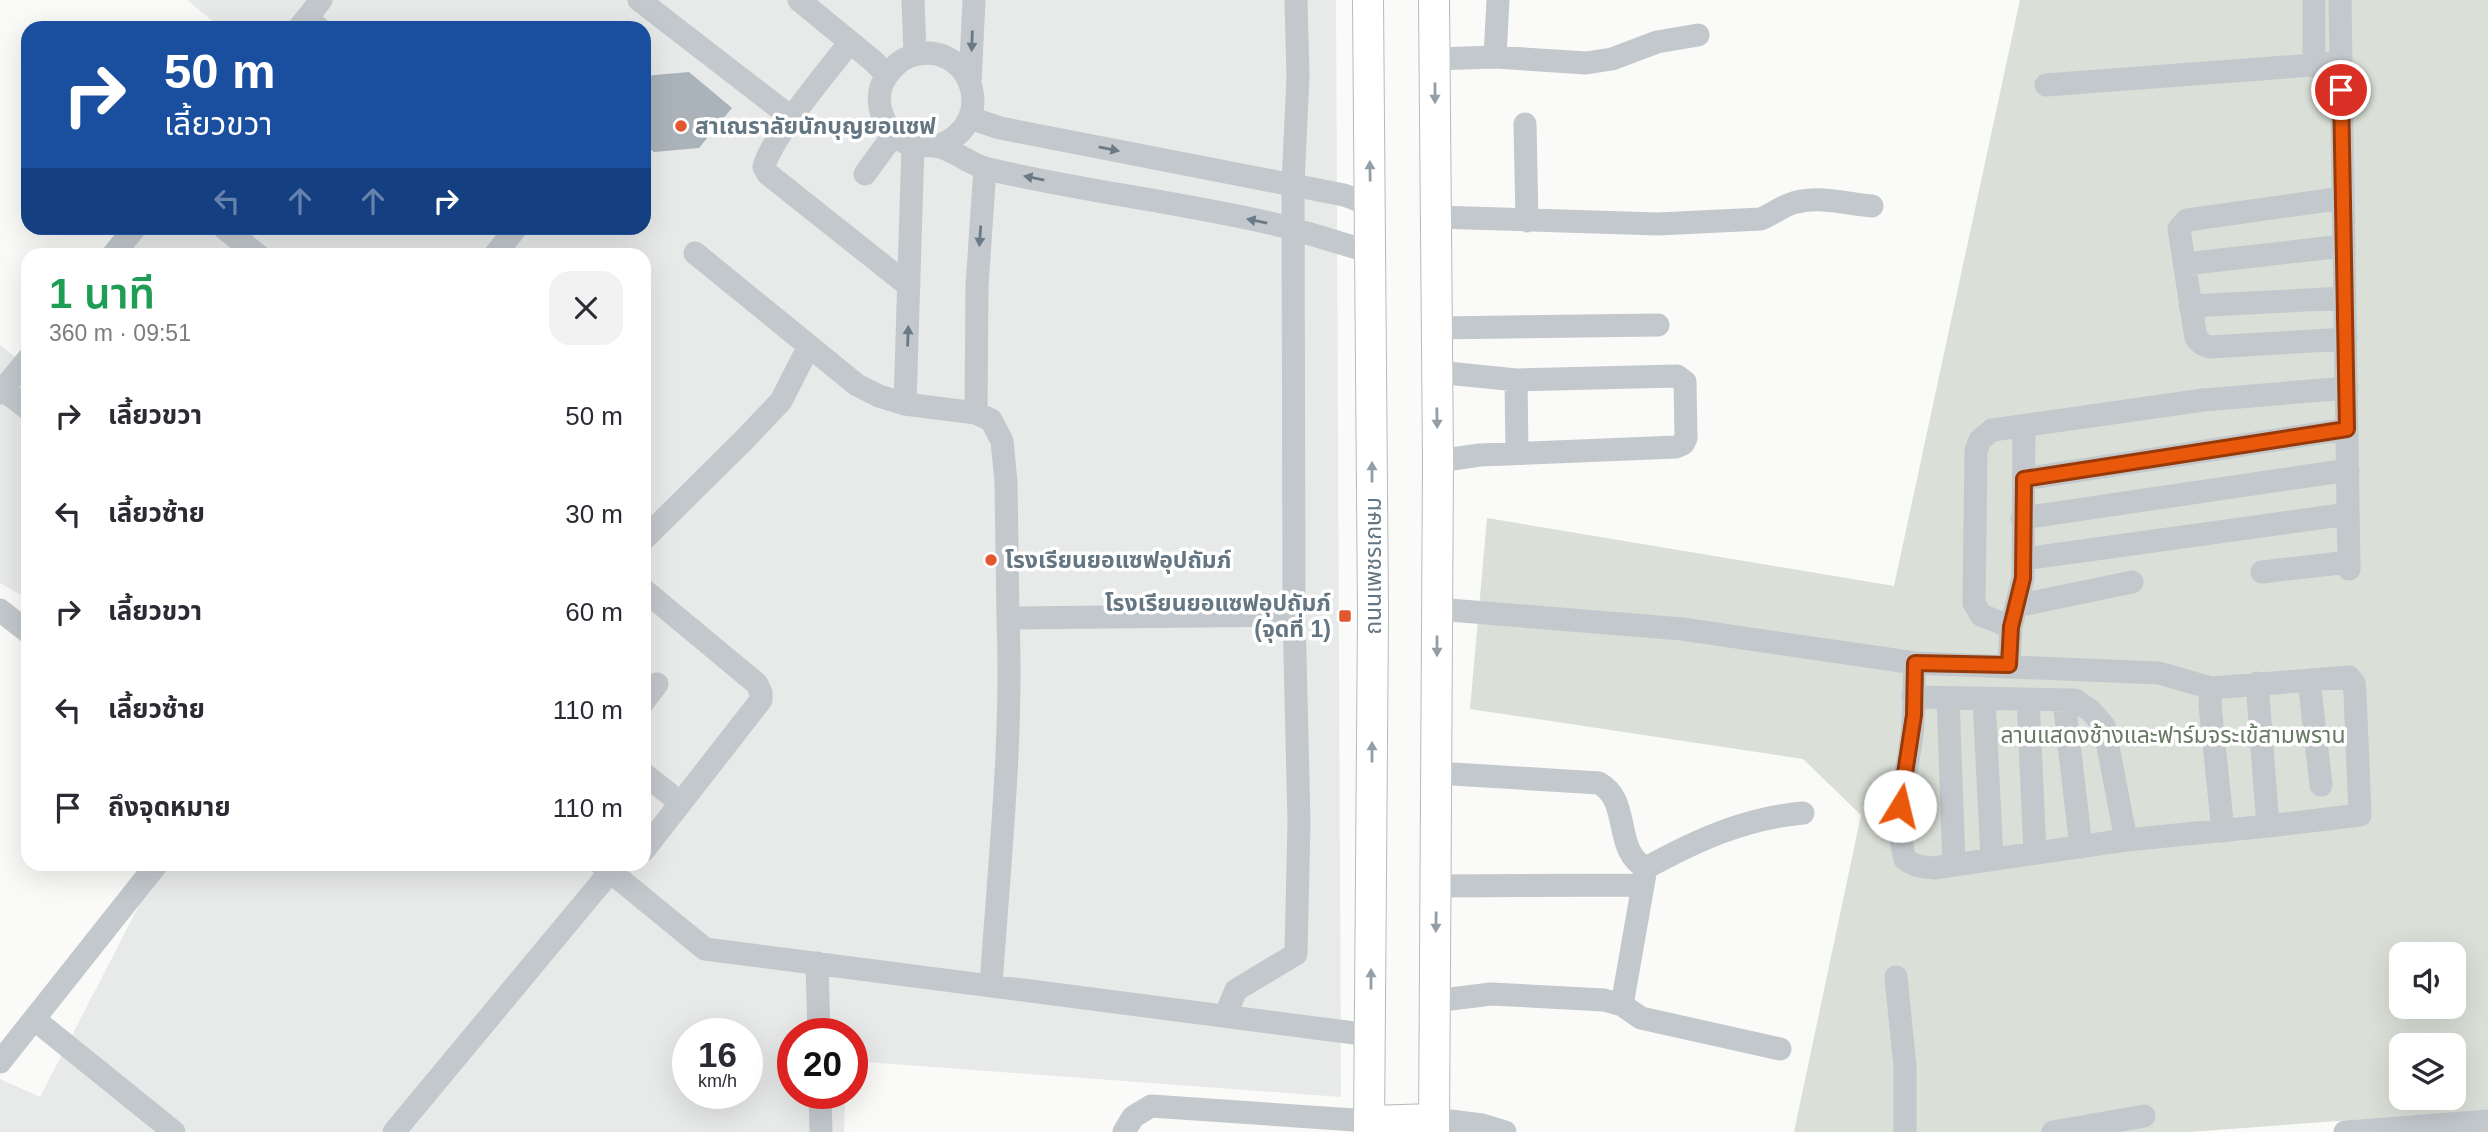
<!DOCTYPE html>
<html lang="th">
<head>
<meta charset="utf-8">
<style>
	body { margin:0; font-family:Arial,"Noto Sans Thai",sans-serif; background:#f2f2f3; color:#2b2b33; height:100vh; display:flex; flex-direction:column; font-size:26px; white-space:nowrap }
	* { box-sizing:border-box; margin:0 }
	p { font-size:23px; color:#7c7c81 }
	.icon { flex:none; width:38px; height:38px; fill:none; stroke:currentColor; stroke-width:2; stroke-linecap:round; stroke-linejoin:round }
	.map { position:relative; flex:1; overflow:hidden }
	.details { position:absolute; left:21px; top:248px; width:630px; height:623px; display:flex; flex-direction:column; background:#fff; border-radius:21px; box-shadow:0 7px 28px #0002 }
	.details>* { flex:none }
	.hud { position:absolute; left:21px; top:21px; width:630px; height:214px; border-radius:21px; box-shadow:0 7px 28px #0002; background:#1a4fa0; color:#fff; overflow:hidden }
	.fabs { position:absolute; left:2389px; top:942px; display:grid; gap:14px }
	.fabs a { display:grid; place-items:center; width:77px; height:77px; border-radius:14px; background:#fff; box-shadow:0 7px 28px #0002; font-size:35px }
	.speed { position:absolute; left:672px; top:1018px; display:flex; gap:14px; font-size:35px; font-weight:700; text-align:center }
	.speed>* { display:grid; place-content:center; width:91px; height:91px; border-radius:50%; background:#fff; box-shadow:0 7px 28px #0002; line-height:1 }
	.speed small { font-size:18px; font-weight:400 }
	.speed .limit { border:10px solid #d22; background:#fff; color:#111 }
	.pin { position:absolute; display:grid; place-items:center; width:60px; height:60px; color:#fff; margin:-30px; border:4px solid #fff; border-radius:50%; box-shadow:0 2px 7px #0007 }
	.me { position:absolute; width:77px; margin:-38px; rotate:9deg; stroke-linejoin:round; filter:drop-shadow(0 0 5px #0008) }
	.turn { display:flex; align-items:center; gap:24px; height:147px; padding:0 28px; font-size:32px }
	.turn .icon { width:91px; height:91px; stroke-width:2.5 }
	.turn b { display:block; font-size:49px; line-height:60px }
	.lanes { display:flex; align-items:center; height:66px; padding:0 28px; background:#0003; justify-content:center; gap:35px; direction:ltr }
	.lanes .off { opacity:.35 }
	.round { display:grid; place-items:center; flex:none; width:74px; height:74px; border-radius:21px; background:#f2f2f3 }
	.headline { display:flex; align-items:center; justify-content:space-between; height:119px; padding:0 28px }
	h1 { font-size:42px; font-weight:600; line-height:52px; color:#1e9e55 }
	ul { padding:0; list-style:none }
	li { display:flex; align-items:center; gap:21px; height:98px; padding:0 28px }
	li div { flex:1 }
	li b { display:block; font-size:26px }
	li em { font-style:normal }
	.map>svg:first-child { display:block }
</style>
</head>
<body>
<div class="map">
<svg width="2488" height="1132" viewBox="0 0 2488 1132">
	<rect width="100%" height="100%" fill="#fafaf8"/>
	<path fill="#e8e9e9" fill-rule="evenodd" d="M187,0H1336L1341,1097L852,1061V1034H793V1094H845L844,1132H0V1079L40,1097L160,865L644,864V256L98,255L120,228H644V28H221ZM688,1034H747V1094H688Z
		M28,341V599L0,583V345L15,357Z"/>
	<path fill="#dadfd7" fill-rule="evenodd" d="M2020,0H2488V1110L2189,1132H1794L1861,815L1803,759L1470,709L1487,518L1894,586ZM2401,954H2454V1006H2401ZM2401,1045H2454V1097H2401Z"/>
	<path fill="#aab3b9" d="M689,72L732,108L699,148L654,152L644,144V76Z"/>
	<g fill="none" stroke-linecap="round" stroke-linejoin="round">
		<g stroke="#b5babe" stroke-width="32">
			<path id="major" d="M1368,0L1373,614L1369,1132
				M1369,1121L1434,1119
				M1434,1132L1438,461L1434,0"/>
		</g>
		<path stroke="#c3c8cc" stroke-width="23" d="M639,0L792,118
			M799,0L872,60L887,75
			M913,0L915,55
			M2314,0V66
			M2340,0L2349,569
			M307,18L321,0
			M299,28L307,18L319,28
			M850,42C829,70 771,137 764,167L768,174L909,286
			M1495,57L1498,0
			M1435,59L1495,57L1586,63L1612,59L1657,42L1698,35
			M970,82L974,0
			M2046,85L2340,63
			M970,118L1000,128L1344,195L1371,205
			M1525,124L1527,221
			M938,146C1001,122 970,40 914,55C899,59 886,73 881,87C875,108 886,131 904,142C919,150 928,143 940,147C957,152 971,165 988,169C1082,191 1179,202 1274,224C1306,232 1339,243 1371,252
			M865,174L894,134
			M2343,198L2187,220L2179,229L2196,338L2202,344L2210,347L2346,339
			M1435,217L1658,224L1761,219C1773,214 1785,204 1797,202C1820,196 1849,204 1872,206
			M224,228L259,256
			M695,253L857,385L879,396L905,404L976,413L991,420L1002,441L1006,482L1008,618L1294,615
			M112,256L135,228
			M494,256L516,228
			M2185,264L2343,246
			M2190,306L2344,298
			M1436,328L1658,325
			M1437,372L1516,380L1677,376L1685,382L1686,438L1683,444L1676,447L1480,455L1438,461
			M1516,380L1517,453
			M0,387L28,409
			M0,393L28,359
			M905,404L913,145
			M976,413L977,286L985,168
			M2024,479L2347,429
			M2022,518L2348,470
			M644,539L745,439L781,401L809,346
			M2024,559L2348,514
			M2262,572L2349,562
			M644,590L757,684L761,693V700L644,850
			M2016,606L2132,582
			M1437,609L1682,629L1915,663L2159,673L2211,688
			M0,610L28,632
			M2011,627L2023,578L2024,426
			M1915,663C1913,687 1915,710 1912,734C1907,776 1893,817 1905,859C1914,866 1922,867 1934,868L2126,840L2268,826L2257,683
			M2009,665L2011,627L1981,615L1974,603L1976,451L1980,440L1992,430L2203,400L2347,388
			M2309,680L2321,785
			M1913,697L2075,700L2091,711L2104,726L2126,840
			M1948,698L1954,865
			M1984,699L1992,859
			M2028,700L2035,853
			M644,701L657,684
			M2064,701L2081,847
			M1437,773L1599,783C1632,801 1612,850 1646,868
			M644,774L681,803
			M2223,831L2210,705L2211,688L2349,677L2354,683L2355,693L2360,815L2268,826
			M601,864L705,949L1370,1035
			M1436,886L1642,885
			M817,963L819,1034
			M1896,977L1905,1067V1132
			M991,986C999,864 1013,740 1008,618
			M1435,1001L1491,994L1604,1000L1622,1005L1646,868C1695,841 1745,818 1803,813
			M1622,1005L1641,1018L1780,1049
			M1225,1016L1236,990L1296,954L1299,822L1294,615L1293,184L1298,77L1296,0
			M34,1019L174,1132
			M0,1062L157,864
			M820,1094L821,1132
			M1434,1119L1482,1125L1505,1132
			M394,1132L610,872
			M1124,1132L1133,1117L1151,1106L1369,1121
			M2053,1132L2144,1116
			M2345,1132L2488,1121"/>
		<use href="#major" stroke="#fff" stroke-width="30"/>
	</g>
	<defs><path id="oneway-solid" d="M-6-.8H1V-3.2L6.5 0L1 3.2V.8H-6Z" transform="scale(1.75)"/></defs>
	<g fill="#6a7a87">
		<use href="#oneway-solid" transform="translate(972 41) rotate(92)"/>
		<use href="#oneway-solid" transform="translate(1109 149) rotate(11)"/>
		<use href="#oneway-solid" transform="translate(1034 178) rotate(-169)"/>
		<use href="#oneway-solid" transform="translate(1257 221) rotate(-169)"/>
		<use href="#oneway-solid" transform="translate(980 236) rotate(94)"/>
		<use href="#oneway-solid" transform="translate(908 336) rotate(-88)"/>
	</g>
	<g fill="#939fa8">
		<use href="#oneway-solid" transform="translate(1435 93) rotate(90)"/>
		<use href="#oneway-solid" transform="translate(1370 171) rotate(-91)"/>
		<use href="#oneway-solid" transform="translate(1437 418) rotate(89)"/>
		<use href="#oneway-solid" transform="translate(1372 472) rotate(-90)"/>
		<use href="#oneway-solid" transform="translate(1437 646) rotate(90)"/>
		<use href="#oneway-solid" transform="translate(1372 752) rotate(-90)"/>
		<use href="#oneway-solid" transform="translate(1436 922) rotate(91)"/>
		<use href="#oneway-solid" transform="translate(1371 979) rotate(-90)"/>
	</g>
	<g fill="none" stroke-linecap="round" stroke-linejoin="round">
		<g stroke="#983908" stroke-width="18">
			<path id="route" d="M1900,806L1914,715L1915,663L2009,665L2011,627L2023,578L2024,479L2347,429L2341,90"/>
		</g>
		<use href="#route" stroke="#ea580c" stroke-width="12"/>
	</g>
	<g fill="#e4572e" stroke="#fff" stroke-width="2.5">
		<circle cx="681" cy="126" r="7"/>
		<circle cx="991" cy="560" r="7"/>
		<rect x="1338" y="609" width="14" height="14" rx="3.5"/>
	</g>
	<g text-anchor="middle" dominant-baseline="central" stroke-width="7" stroke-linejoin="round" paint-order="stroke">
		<g font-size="23" font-weight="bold" fill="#657683" stroke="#fff" text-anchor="start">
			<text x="695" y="126">สาเณราลัยนักบุญยอแซฟ</text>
			<text x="1005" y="560">โรงเรียนยอแซฟอุปถัมภ์</text>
			<text x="1331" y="603" text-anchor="end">โรงเรียนยอแซฟอุปถัมภ์<tspan x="1331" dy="26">(จุดที่ 1)</tspan></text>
		</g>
		<g font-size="23" fill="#657683" stroke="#fff">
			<text transform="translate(1373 566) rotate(-90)">ถนนเพชรเกษม</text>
		</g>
		<g font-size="23" fill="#687a64" stroke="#fff">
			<text x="2173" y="735">ลานแสดงช้างและฟาร์มจระเข้สามพราน</text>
		</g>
	</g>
</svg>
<div class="fabs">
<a><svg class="icon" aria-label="sound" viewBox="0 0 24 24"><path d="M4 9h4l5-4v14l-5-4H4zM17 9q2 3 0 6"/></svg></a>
<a><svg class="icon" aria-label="layers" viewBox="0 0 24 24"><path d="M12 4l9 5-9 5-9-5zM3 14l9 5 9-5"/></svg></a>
</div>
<div class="speed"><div>16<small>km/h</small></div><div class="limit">20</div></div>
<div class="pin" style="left:2341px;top:90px;background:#d93025"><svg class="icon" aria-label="arrive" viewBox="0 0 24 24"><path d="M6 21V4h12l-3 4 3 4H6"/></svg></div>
<svg class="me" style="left:1900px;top:806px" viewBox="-20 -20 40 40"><circle r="19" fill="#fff"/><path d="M0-13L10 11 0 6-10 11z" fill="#ea580c"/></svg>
<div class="hud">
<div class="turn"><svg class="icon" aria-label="right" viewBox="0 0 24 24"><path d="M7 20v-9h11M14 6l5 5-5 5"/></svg><div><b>50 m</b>เลี้ยวขวา</div></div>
<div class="lanes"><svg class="icon off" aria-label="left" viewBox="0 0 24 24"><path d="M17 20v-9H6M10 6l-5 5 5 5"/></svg><svg class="icon off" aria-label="ahead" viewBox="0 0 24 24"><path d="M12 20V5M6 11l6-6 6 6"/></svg><svg class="icon off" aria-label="ahead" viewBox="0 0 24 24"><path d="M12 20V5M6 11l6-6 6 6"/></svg><svg class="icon" aria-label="right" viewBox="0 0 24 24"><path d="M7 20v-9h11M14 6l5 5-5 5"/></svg></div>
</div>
<section class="details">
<div class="headline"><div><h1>1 นาที</h1><p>360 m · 09:51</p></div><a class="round"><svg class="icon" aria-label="close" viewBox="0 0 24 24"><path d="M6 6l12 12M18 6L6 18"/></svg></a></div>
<ul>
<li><svg class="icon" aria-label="right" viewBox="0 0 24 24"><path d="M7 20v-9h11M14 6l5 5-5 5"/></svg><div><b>เลี้ยวขวา</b></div><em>50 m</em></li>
<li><svg class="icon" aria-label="left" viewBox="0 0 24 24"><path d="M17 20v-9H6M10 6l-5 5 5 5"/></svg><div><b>เลี้ยวซ้าย</b></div><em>30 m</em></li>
<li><svg class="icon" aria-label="right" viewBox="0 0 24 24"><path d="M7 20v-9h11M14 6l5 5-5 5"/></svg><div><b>เลี้ยวขวา</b></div><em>60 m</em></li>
<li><svg class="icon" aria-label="left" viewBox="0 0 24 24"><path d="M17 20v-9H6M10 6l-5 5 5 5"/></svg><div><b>เลี้ยวซ้าย</b></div><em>110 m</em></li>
<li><svg class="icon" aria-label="arrive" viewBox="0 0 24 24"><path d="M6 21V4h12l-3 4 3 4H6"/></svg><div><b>ถึงจุดหมาย</b></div><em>110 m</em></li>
</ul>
</section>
</div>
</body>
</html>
